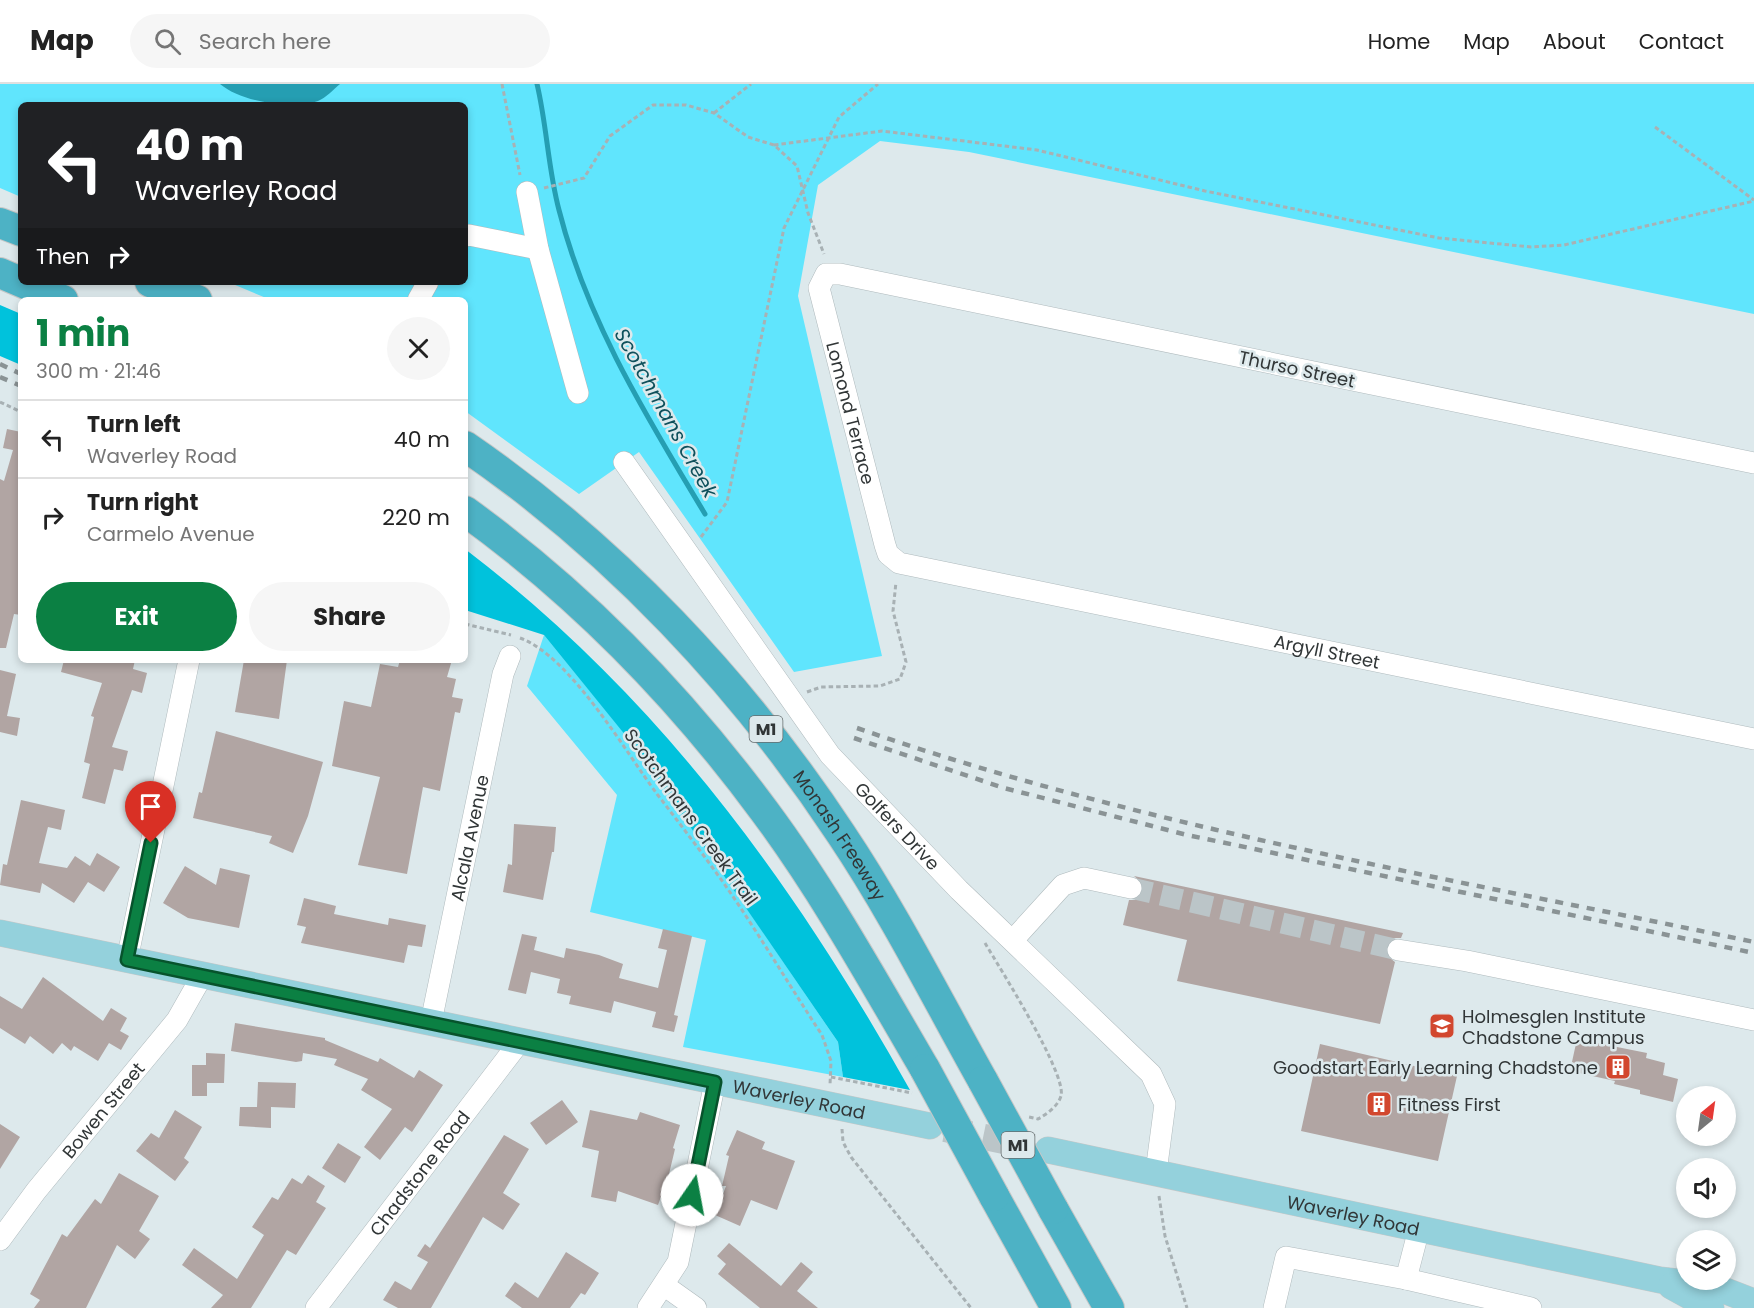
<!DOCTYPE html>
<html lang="en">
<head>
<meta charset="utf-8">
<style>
	body { margin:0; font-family:Poppins,sans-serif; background:#f6f6f6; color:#222; height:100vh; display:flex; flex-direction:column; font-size:22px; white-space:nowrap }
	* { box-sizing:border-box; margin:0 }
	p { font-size:20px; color:#767676 }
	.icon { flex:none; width:33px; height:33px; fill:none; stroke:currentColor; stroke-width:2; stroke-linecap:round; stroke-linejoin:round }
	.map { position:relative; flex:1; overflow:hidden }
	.panel { position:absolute; left:18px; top:213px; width:450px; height:366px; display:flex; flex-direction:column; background:#fff; border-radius:9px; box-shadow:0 3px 9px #0003 }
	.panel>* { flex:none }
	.top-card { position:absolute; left:18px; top:18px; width:450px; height:183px; border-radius:9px; box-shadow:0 3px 9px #0003; background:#202124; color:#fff; overflow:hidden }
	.needle { width:39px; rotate:29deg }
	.tools { position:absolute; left:1676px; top:1002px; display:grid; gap:12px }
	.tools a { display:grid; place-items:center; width:60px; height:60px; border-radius:50%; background:#fff; box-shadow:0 3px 9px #0003; font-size:30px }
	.pin { position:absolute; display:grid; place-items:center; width:51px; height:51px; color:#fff; margin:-62px -26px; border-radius:50% 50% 50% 0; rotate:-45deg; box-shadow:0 0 6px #0007 }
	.pin .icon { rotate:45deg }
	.me { position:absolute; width:66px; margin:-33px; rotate:12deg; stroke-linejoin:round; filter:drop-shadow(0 0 4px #0008) }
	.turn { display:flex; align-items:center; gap:21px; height:126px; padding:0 18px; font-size:27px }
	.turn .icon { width:78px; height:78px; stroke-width:2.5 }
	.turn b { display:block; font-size:42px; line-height:51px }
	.then { display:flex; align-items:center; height:57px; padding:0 18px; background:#0003; gap:12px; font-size:22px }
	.round { display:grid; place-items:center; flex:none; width:63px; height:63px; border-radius:32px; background:#f6f6f6 }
	.overview { display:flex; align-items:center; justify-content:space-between; height:102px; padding:0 18px }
	h1 { font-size:36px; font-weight:700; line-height:45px; color:#0b8043 }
	.cta { display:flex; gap:12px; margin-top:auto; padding:12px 18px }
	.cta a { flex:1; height:69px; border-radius:36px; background:#0b8043; color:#fff; font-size:24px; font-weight:700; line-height:69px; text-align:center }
	.cta a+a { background:#f6f6f6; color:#222 }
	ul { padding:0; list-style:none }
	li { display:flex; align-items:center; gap:18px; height:78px; padding:0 18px; border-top:2px solid #e0e0e0 }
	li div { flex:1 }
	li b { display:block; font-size:22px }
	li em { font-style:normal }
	header { display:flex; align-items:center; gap:36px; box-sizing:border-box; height:84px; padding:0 30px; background:#fff; border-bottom:2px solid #e0e0e0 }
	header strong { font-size:28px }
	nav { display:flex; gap:33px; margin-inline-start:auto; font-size:21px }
	.search { width:420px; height:54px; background:#f6f6f6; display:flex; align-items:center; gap:15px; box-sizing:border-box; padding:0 21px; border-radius:33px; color:#767676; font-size:22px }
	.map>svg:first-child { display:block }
</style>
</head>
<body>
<header>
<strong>Map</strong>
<div class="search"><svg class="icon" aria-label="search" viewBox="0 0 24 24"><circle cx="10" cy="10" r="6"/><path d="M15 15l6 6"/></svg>Search here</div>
<nav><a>Home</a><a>Map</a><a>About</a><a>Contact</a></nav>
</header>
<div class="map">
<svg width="1754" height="1224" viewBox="0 0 1754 1224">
	<rect width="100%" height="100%" fill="#dde9ec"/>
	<path fill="#60e5fd" d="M0,0H1754V230L969,68L880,57L818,101L798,212L882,572L794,588L639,368L579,410L465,327V216H271L228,198H465V21H21V113L0,104Z
		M544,551L639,667L838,958L843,993L683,963L706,856L590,828L617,711L527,602Z"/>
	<path fill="#00c2dc" d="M0,221L21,230V281L0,272Z
		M465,465C657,611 793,797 910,1006L843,993L838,958L639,668L544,551L465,526Z"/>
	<path fill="#259eb2" d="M220,0H340C334,5 326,14 318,17C292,26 241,18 220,0Z"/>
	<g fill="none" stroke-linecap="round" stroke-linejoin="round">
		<path stroke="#259eb2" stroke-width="5" d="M537,0C547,42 548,85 559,126C587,237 647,333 705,430"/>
	</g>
	<path fill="#b1a5a3" d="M7,345L21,348V531L14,530L6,564H0V395L4,397L13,366L3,364Z
		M64,576H135L133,585L147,589L142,609L132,606L112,663L128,667L123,687L114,685L105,720L82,714L90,680L84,678L94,633L91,632L102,599L61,588Z
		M244,576H287L279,635L235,628Z
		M400,576H452L447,593L456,595L452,613L463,615L460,629L455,628L440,707L423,703L407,790L358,781L380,693L332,682L344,617L371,623L380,580L398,583Z
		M0,586L16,590L7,632L20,634L17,652L0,648Z
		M216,647L323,678L308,732L293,769L269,759L272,752L193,734L199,708L202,709Z
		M21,716L65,726L61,746L48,743L39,779L67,784L75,772L90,782L97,769L120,783L104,808L88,798L74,819L42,799L40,809L0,801L3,780L7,781Z
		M514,740L556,743L554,768H552L543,816L503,808L508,780L512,781Z
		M185,782L216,801L220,784L250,791L239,844L188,834L163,819Z
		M1134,792L1403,849L1401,854H1393L1386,863V871L1395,878L1380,940L1177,897L1187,856L1123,841L1129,816H1135L1143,807V800Z
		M304,814L336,822L334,830L388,841L389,834L426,841L422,863L408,861L404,879L301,859L306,843L297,841Z
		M663,845L692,852L674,931L678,932L674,948L652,943L656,928L614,917L611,929L569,920L571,912L557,909L560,895L531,888L526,910L508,906L522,850L537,853L534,866L564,874L566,864L599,871L623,880L619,894L658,904L667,866L658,864Z
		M43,893L103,937L111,924L127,934L120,947L129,952L121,966L109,959L98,977L74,962L71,967L62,959L53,970L30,952L25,960L0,944V912L22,925Z
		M235,939L325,954V956L378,978L380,974L414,994L419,986L443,1001L412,1048L405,1043L380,1076L364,1063L392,1025L361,1006L368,995L334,981L337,975L303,969L302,977L296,978L231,967Z
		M1577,955L1647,969L1646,974L1665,979L1663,991L1678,995L1673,1018L1640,1010V1006L1614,1000L1615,997L1570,987Z
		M1320,960L1457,992L1438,1077L1301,1047Z
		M206,969L225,970L224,999H207V1012H192V981H206Z
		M258,998L296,999L295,1024L271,1023V1044L239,1042L240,1023H257Z
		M562,1016L578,1038L546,1061L530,1039Z
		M175,1026L202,1043L184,1074L189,1078L175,1097L136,1067L151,1049L159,1054Z
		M590,1026L637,1036L640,1028L680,1041L673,1064L675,1065L669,1090L658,1121L618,1107L616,1118L591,1113L599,1067L582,1063Z
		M0,1040L20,1053L0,1085Z
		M737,1046L765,1058L762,1065L795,1077L777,1126L751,1116L740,1142L715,1131L726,1102H722L729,1072L726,1071Z
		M504,1051L529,1065L503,1109L520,1120L503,1146L483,1133L431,1224H398L383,1216L395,1197L411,1206L428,1178L417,1172L425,1160L430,1164Z
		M338,1059L361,1073L345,1099L322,1084Z
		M119,1089L159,1112L139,1147L150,1155L135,1175L117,1161L86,1224H34L40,1216L30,1210L62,1150L67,1153L95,1115L101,1120Z
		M308,1091L325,1102L316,1118L326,1124L296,1171L287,1166L251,1224H211L223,1211L182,1181L194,1164L237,1195L264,1151L252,1143L272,1113L278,1116L292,1094L302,1100Z
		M729,1159L781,1202L801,1178L813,1188L797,1207L818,1224H760L718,1190L726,1180L717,1172Z
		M566,1168L599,1189L585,1211L581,1209L570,1224H522L505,1212L515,1198L538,1214Z"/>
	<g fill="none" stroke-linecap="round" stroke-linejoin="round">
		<path stroke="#bbc5c8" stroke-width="21" stroke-dasharray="21 10" stroke-linecap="butt" d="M1131,804L1398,866"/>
		<path stroke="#bbc5c8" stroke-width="26" stroke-dasharray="26 13" stroke-linecap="butt" d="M945,1045L1033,1063"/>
		<g stroke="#afbabd" stroke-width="22">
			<g id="minor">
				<path d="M527,108L538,165L578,309"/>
				<path d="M465,152L469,151L538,165"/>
				<path d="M418,216L428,198"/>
				<path id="s1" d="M624,378L830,671L959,806L1151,990L1165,1020L1156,1088"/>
				<path id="s2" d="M1754,379L840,190H826L819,204L885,461L888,470L899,479L1754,655"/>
				<path d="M1013,856L1063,801L1084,794L1131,804"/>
				<path d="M1398,866L1467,877L1754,936"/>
				<path d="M127,876L189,576"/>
				<path id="s3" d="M431,938L503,590L510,572"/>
				<path id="s4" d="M0,1156L36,1107L177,936L202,892"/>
				<path d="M1406,1195L1419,1145"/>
				<path d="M665,1202L696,1224"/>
				<path id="s5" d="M316,1224L521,956"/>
				<path d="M648,1224L678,1178L715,998"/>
				<path d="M1274,1224L1286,1173L1406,1195L1531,1224"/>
			</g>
		</g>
		<g stroke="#c5c7c7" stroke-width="27">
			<g id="major">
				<path id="s6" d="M0,849L930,1042"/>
				<path id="s7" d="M1048,1066L1660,1196L1713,1202L1754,1218"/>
				<path d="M1671,1202L1711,1224"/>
			</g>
		</g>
		<g stroke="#c5c7c7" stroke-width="32">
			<g id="highway">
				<path d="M0,139L21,147"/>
				<path d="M0,189L63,216"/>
				<path d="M150,198L197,216"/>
				<path id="s8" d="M465,362C614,464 742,600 841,750C894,829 937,915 983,997"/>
				<path d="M465,427C580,510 681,614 765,728C825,809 874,898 925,985"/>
				<path d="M994,1112L1056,1224"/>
				<path d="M1053,1125L1109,1224"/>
			</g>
		</g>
		<path stroke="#a8b1b4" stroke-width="3" stroke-dasharray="4.5 3" stroke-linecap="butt" d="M502,0L520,91
			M714,29L751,0
			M1655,43L1754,116
			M774,61L882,47L1037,66L1205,107L1439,154L1531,163L1564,161L1754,117
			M544,104L584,94L610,52L653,21H686L714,29L748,53L774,61L797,82L808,129L824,170
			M0,318L21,328
			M701,453L727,418L784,144L839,33L878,0
			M465,540L511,551
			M520,554C570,572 625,667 657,710C680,740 703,770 725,801C759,850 789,901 822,951L831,977L830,1001
			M807,608L821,603L880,602L900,595L906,578L893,527L896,498
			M985,859C999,883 1067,990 1061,1012C1058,1022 1047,1030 1038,1035L1029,1033
			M831,993L912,1009
			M842,1045L843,1058L851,1073L971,1224
			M1159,1112L1165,1152L1187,1224"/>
		<use href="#minor" stroke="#fff" stroke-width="21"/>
		<use href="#major" stroke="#94d1dc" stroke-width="26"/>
		<use href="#highway" stroke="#4db2c5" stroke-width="30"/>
		<path stroke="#8a9395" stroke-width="4.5" stroke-dasharray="8 8" stroke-linecap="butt" d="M0,280L21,290
			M0,293L21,302
			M857,644C1147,745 1455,795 1754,858
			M854,654L1004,704L1187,751L1754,869"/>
		<g stroke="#c5c7c7" stroke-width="32" stroke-linecap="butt">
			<path id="highway-bridge" d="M925,985L994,1112
				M983,997L1053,1125"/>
		</g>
		<use href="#highway-bridge" stroke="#4db2c5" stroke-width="30"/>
	</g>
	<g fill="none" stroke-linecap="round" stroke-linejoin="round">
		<g stroke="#07532c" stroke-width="15">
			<path id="route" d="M151,759L127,876L715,998L692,1111"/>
		</g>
		<use href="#route" stroke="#0b8043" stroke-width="10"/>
	</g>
	<defs>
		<g id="university-square" transform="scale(1.35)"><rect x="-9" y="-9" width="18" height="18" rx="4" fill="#d2472e" stroke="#dde9ec"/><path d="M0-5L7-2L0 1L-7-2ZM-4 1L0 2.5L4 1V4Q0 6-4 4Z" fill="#fff"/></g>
		<g id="building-square" transform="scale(1.35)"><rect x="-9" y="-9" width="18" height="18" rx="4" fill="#d2472e" stroke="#dde9ec"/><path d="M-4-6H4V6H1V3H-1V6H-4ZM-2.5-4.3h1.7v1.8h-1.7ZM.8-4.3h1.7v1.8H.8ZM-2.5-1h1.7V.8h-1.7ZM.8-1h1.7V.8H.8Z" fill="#fff"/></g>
	</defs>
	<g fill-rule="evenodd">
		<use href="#university-square" x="1442" y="942"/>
		<use href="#building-square" x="1618" y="983"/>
		<use href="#building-square" x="1379" y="1020"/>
	</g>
	<g text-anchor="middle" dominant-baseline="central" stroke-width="5" stroke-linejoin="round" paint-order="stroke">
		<g fill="#dde9ec" stroke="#656c6d" stroke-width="1.5">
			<rect x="749.5" y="632" width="33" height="26" rx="4.5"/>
			<rect x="1001.5" y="1048" width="33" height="26" rx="4.5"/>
		</g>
		<g font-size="16" font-weight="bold" fill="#313637">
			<text x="766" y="645">M1</text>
			<text x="1018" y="1061">M1</text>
		</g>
		<g font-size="18" fill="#313637" stroke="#dde9ec">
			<text transform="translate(1297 285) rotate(12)">Thurso Street</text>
			<text stroke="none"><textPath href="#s2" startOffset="1092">Lomond Terrace</textPath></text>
			<text stroke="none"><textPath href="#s2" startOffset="1689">Argyll Street</textPath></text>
			<text transform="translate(691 733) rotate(54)">Scotchmans Creek Trail</text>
			<text stroke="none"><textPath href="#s1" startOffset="456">Golfers Drive</textPath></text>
			<text stroke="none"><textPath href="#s8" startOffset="544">Monash Freeway</textPath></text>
			<text stroke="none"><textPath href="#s3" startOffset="188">Alcala Avenue</textPath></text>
			<text stroke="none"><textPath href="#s6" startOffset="816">Waverley Road</textPath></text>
			<text stroke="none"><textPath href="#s4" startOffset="166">Bowen Street</textPath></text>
			<text stroke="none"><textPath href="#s5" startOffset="170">Chadstone Road</textPath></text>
			<text stroke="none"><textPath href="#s7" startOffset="312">Waverley Road</textPath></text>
		</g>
		<g font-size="18" fill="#313637" stroke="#dde9ec" text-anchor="start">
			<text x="1462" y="932">Holmesglen Institute<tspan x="1462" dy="21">Chadstone Campus</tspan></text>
			<text x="1598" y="983" text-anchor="end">Goodstart Early Learning Chadstone</text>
			<text x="1398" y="1020">Fitness First</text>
		</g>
		<g font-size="20" font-style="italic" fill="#0e505b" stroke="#dde9ec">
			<text transform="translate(666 329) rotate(61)">Scotchmans Creek</text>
		</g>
	</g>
</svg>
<div class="tools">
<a><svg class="needle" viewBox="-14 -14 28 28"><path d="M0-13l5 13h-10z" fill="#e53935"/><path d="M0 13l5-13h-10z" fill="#767676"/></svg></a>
<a><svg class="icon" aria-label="sound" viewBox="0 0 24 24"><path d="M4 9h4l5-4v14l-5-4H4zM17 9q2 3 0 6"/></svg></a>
<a><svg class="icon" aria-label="layers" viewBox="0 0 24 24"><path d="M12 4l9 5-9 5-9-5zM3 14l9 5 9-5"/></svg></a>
</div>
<div class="pin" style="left:151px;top:759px;background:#d93025"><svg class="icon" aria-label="arrive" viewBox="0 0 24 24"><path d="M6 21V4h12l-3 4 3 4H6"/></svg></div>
<svg class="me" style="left:692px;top:1111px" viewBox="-20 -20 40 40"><circle r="19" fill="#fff"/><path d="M0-13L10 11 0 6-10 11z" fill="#0b8043"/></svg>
<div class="top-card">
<div class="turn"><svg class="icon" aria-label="left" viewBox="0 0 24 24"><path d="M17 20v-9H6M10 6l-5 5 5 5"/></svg><div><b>40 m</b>Waverley Road</div></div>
<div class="then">Then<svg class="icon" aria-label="right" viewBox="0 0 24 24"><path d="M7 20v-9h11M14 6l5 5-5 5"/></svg></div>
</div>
<section class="panel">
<div class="overview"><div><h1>1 min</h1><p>300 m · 21:46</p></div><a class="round"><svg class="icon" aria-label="close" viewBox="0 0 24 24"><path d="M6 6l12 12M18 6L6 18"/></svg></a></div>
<ul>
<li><svg class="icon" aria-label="left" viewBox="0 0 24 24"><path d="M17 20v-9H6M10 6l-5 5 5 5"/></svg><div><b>Turn left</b><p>Waverley Road</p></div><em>40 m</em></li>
<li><svg class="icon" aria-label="right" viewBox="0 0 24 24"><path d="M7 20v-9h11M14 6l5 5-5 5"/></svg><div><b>Turn right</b><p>Carmelo Avenue</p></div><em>220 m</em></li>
</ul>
<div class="cta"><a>Exit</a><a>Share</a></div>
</section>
</div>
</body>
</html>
